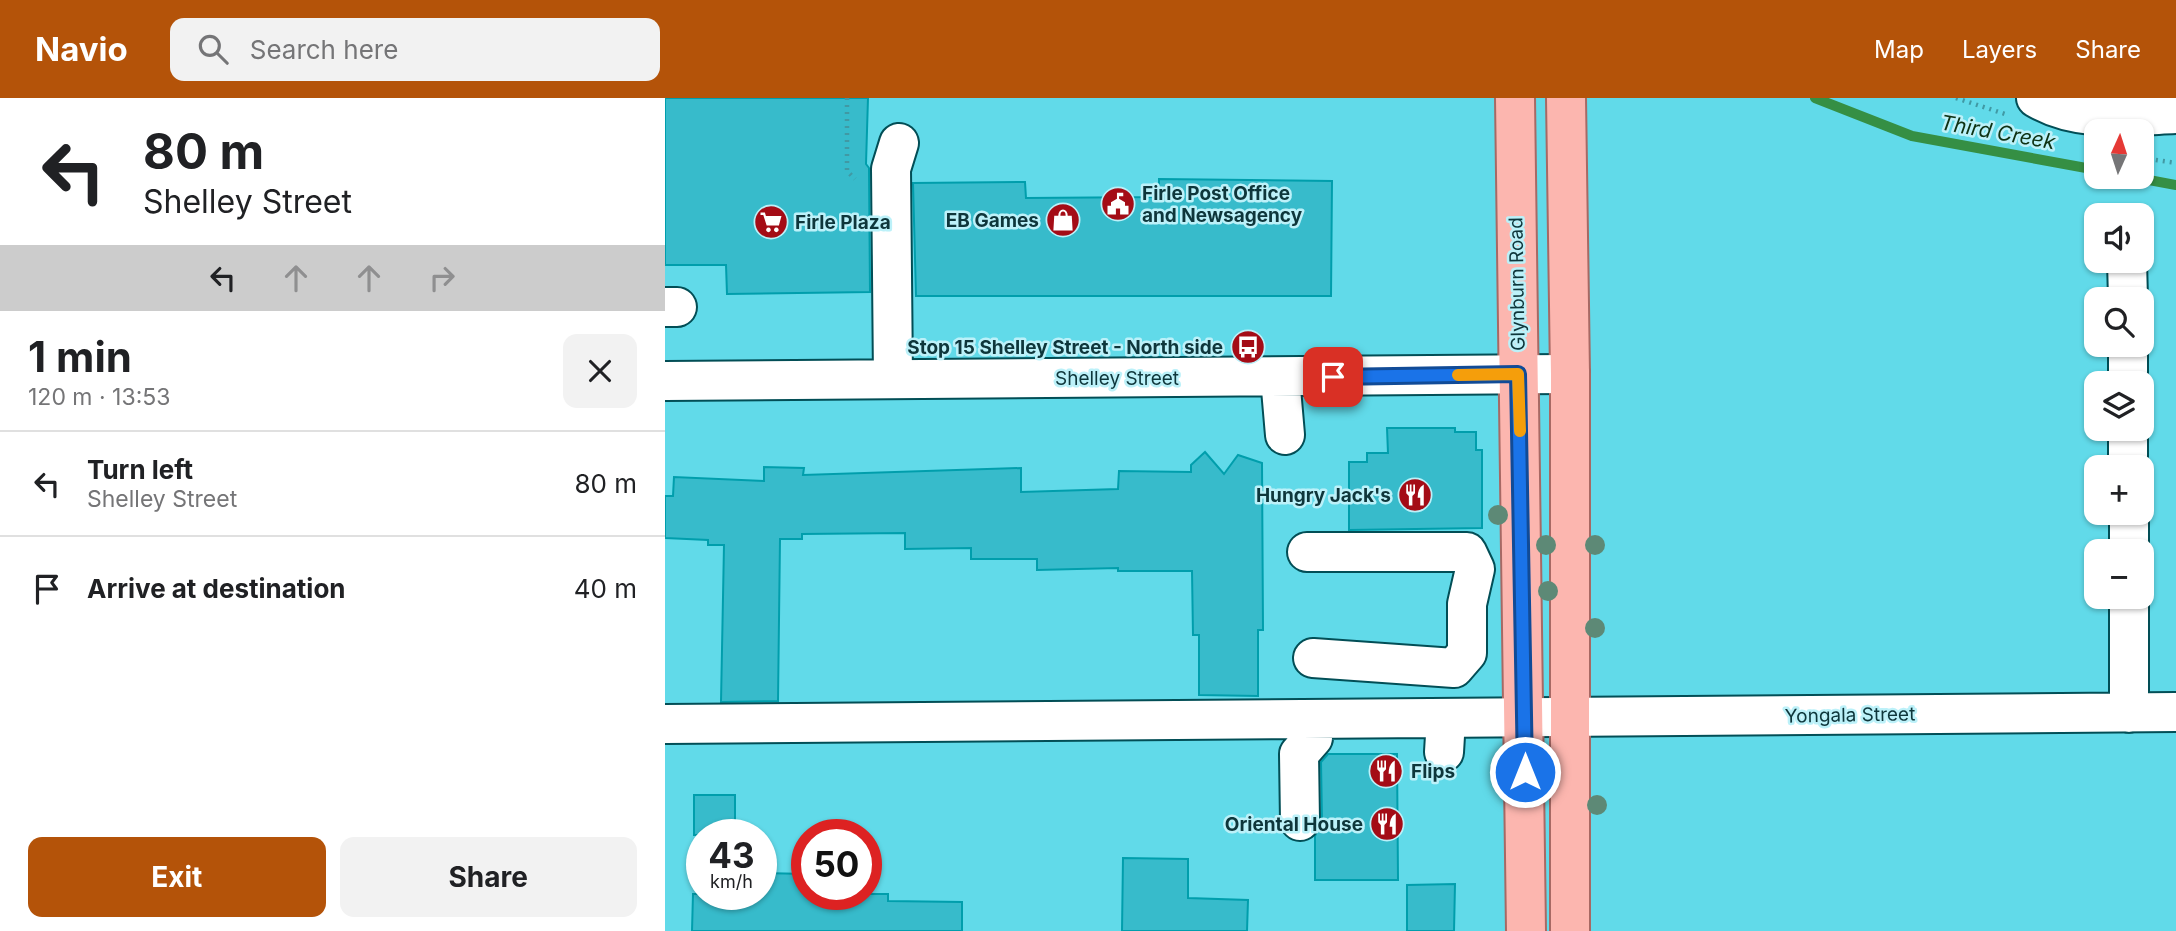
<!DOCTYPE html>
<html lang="en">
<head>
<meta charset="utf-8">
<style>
	body { margin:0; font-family:Inter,sans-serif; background:#f2f2f2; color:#202124; height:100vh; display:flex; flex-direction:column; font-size:26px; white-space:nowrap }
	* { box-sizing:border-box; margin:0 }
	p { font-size:23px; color:#757577 }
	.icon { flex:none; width:38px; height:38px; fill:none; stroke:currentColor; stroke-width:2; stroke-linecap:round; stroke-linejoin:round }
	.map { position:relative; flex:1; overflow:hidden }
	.sheet { display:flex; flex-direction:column; background:#fff; width:665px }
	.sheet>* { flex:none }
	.guide { background:#fff; color:#202124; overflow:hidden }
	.needle { width:46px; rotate:3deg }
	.controls { position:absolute; left:1419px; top:21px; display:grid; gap:14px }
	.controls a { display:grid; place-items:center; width:70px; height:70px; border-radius:14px; background:#fff; box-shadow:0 2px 5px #0004; font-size:35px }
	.speed { position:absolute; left:21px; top:721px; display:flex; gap:14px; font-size:35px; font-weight:700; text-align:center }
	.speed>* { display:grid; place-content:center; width:91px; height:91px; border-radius:50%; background:#fff; box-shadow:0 2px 5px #0004; line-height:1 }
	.speed small { font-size:18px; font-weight:400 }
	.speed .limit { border:10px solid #d22; background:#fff; color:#111 }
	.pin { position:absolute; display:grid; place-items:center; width:60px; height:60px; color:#fff; margin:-30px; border-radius:14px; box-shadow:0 4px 10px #0006 }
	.me { position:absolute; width:77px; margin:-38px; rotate:0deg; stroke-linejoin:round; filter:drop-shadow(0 0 5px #0008) }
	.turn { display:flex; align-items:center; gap:24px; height:147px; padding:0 28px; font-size:32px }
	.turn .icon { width:91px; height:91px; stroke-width:2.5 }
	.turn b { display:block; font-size:49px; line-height:60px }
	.lanes { display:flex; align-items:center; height:66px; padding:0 28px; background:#0003; justify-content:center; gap:35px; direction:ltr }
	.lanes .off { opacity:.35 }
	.round { display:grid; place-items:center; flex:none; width:74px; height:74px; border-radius:14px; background:#f2f2f2 }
	.headline { display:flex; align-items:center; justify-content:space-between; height:119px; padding:0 28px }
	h1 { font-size:42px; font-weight:700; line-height:52px }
	.primary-button { display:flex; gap:14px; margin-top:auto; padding:14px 28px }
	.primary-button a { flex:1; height:80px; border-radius:14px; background:#b45309; color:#fff; font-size:28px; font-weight:700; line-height:80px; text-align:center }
	.primary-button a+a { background:#f2f2f2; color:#202124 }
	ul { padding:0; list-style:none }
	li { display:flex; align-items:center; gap:21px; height:105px; padding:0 28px; border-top:2px solid #e0e0e0 }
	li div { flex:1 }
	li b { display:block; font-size:26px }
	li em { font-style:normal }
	header { display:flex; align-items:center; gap:42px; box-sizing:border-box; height:98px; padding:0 35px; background:#b45309; color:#fff }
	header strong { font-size:33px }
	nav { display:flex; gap:38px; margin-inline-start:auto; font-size:24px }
	.search { width:490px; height:63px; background:#f2f2f2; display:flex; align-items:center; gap:18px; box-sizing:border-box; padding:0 24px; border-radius:14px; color:#757577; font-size:26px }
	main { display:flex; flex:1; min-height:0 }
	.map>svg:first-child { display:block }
</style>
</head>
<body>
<header>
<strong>Navio</strong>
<div class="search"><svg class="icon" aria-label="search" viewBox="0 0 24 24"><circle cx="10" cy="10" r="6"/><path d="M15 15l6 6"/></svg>Search here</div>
<nav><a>Map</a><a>Layers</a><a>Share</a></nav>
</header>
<main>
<section class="sheet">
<div class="guide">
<div class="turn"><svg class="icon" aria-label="left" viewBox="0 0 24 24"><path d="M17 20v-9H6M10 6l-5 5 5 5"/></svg><div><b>80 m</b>Shelley Street</div></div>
<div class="lanes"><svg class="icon" aria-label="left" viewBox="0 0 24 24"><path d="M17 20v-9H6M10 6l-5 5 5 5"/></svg><svg class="icon off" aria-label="ahead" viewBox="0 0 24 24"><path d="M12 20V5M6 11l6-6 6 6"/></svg><svg class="icon off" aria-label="ahead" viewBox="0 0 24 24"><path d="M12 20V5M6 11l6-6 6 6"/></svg><svg class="icon off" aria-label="right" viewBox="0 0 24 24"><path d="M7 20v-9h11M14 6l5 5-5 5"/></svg></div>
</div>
<div class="headline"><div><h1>1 min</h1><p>120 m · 13:53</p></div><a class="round"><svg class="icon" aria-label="close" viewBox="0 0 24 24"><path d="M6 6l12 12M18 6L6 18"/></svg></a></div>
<ul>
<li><svg class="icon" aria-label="left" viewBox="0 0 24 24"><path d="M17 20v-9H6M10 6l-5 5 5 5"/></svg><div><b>Turn left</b><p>Shelley Street</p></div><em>80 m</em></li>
<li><svg class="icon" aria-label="arrive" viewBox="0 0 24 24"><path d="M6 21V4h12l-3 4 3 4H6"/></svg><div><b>Arrive at destination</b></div><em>40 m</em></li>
</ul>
<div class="primary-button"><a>Exit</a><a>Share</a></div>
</section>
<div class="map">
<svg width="1511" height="833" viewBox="0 0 1511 833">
	<rect width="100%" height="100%" fill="#61dae9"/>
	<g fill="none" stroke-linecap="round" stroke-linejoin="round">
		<path stroke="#358f44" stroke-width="10" d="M1150,0L1247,38L1432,72
			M1468,79L1511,87"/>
	</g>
	<path fill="#37bbcb" stroke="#009eac" stroke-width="2" d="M0,0H203L201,66L204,70L205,194L62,196L61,167H0Z
		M494,81L667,83L666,198H251L248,85L360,84L361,100L494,99Z
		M722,330H790V334H811V352H817V430L684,432V364H702V355H723Z
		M540,354L559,376L573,357L597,365L598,532H593V598L534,597V537H528L527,473H453V470L372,472V461H306V450L240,451V435L137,436V441H115L113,603L56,604L59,447H43V442L0,440V398H8L9,379L99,383V369L139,370L138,377L356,370V394L453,391L454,373L526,374V367Z
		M663,656H732L733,782H650V738L657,723L656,664Z
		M29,697H70V737H29Z
		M458,760L523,761V800L583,802L582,833H457Z
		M96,775L142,776V796H223V803L297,804V833H27L28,796H96Z
		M790,786L789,833H742V787Z"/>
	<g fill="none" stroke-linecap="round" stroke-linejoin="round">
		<g stroke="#024e56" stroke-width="42">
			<path id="minor" d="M1371,0C1413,25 1465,18 1511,16
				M1462,163L1463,201
				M0,209H12
				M1463,247V285
				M615,279L620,337
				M228,281L226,71L234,45
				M0,283L905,276
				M1463,331V369
				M1464,415V453
				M642,454H802L810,471L802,506V555L789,570L648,560
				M1464,499V615
				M0,626L1511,614
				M779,654L781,621
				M635,723L634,656L648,640V622"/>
		</g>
		<g stroke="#a76964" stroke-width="42">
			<path id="major" d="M850,0L861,833
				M901,0L905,276V833"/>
		</g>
		<path stroke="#4099a4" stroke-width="4.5" stroke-dasharray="2 5" stroke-linecap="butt" d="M182,0V73L190,81
			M1291,0L1340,16
			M1477,60L1511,65"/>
		<use href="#minor" stroke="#fff" stroke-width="38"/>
		<use href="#major" stroke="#fcb6af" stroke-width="38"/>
	</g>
	<g fill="#5d8976">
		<circle cx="833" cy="417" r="10"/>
		<circle cx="881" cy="447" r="10"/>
		<circle cx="930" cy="447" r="10"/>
		<circle cx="883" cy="493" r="10"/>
		<circle cx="930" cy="530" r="10"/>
		<circle cx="835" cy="672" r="10"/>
		<circle cx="932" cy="707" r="10"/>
	</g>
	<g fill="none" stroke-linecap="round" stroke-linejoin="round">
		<g stroke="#114b97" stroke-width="18">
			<path id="route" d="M668,279L853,276L860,674"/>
		</g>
		<use href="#route" stroke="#1a73e8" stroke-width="12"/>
		<path stroke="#f59e0b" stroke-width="12" d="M793,277L853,276L855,333"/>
	</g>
	<defs>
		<g id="civic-disc" transform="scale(1.75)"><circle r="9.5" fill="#a40c16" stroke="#bcf1f9"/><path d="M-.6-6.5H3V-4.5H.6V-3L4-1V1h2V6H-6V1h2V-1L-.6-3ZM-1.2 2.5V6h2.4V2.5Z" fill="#fff"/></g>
		<g id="shop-disc" transform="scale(1.75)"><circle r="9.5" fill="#a40c16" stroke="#bcf1f9"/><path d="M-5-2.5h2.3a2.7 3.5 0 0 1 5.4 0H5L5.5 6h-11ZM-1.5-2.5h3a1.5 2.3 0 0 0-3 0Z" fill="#fff"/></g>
		<g id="supermarket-disc" transform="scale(1.75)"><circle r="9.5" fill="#a40c16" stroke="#bcf1f9"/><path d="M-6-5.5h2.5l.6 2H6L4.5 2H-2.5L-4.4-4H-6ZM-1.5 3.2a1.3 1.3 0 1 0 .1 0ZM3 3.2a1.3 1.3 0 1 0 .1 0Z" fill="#fff"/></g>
		<g id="bus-disc" transform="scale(1.75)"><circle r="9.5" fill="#a40c16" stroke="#bcf1f9"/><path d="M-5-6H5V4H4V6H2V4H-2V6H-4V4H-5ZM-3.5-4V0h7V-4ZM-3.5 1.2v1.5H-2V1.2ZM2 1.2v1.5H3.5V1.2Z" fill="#fff"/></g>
		<g id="restaurant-disc" transform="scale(1.75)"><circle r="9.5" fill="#a40c16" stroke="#bcf1f9"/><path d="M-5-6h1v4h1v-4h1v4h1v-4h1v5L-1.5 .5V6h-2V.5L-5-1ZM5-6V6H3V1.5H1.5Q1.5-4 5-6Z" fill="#fff"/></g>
	</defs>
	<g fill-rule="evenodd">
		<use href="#civic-disc" x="453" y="106"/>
		<use href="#shop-disc" x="398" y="122"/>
		<use href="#supermarket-disc" x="106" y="124"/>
		<use href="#bus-disc" x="583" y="249"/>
		<use href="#restaurant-disc" x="750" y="397"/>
		<use href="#restaurant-disc" x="721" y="673"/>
		<use href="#restaurant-disc" x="722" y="726"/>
	</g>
	<g text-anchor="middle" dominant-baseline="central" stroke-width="5" stroke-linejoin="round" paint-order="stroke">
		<g font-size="19" font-weight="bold" fill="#0e363b" stroke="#bcf1f9" text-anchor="end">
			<text x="477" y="95" text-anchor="start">Firle Post Office<tspan x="477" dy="22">and Newsagency</tspan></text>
			<text x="374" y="122">EB Games</text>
			<text x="130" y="124" text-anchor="start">Firle Plaza</text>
			<text x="558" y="249">Stop 15 Shelley Street - North side</text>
			<text x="726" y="397">Hungry Jack's</text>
			<text x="746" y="673" text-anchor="start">Flips</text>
			<text x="698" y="726">Oriental House</text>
		</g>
		<g font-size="19" fill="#0e363b" stroke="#bcf1f9">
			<text transform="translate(852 186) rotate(-91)">Glynburn Road</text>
			<text x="452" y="280">Shelley Street</text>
			<text transform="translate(1185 617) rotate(-1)">Yongala Street</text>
		</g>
		<g font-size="21" font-style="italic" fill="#0e3214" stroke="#bcf1f9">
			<text transform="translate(1333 34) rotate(10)">Third Creek</text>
		</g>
	</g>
</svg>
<div class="controls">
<a><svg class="needle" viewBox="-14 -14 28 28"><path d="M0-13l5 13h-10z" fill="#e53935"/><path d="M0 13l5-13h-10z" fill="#757577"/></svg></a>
<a><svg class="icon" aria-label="sound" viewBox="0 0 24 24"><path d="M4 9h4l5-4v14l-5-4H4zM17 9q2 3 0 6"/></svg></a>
<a><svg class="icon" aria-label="search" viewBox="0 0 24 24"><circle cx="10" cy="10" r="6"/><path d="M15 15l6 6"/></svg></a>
<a><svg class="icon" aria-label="layers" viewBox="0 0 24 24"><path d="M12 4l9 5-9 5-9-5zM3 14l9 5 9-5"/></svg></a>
<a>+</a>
<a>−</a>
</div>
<div class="speed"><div>43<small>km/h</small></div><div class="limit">50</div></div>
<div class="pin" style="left:668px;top:279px;background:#d93025"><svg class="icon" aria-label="arrive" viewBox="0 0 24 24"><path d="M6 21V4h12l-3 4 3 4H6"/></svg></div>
<svg class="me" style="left:860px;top:674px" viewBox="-20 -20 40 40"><circle r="17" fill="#1a73e8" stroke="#fff" stroke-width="3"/><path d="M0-11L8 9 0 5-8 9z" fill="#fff"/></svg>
</div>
</main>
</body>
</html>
